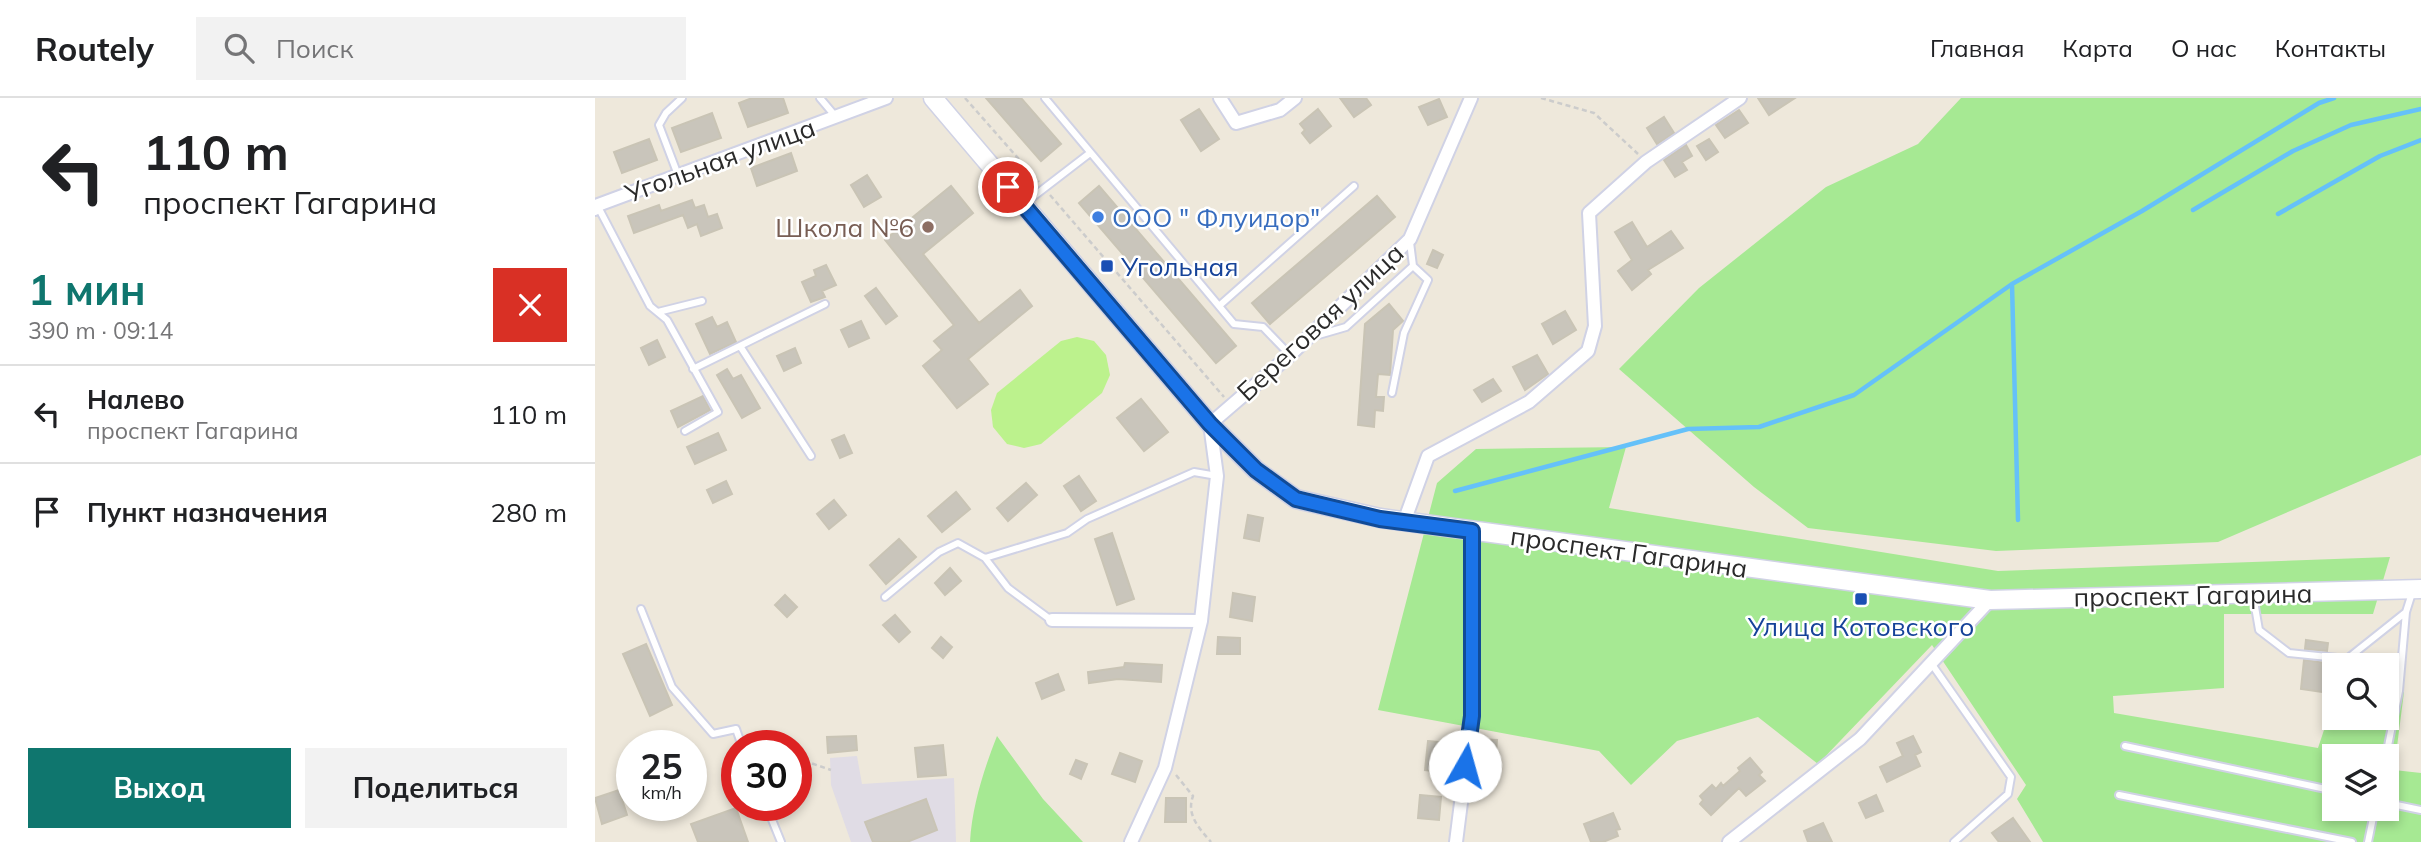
<!DOCTYPE html>
<html lang="ru">
<head>
<meta charset="utf-8">
<style>
	body { margin:0; font-family:Mulish,sans-serif; background:#f2f2f2; color:#202124; height:100vh; display:flex; flex-direction:column; font-size:26px; white-space:nowrap }
	* { box-sizing:border-box; margin:0 }
	p { font-size:23px; color:#757577 }
	.icon { flex:none; width:38px; height:38px; fill:none; stroke:currentColor; stroke-width:2; stroke-linecap:round; stroke-linejoin:round }
	.map { position:relative; flex:1; overflow:hidden }
	.drawer { display:flex; flex-direction:column; background:#fff; width:595px }
	.drawer>* { flex:none }
	.hud { background:#fff; color:#202124; overflow:hidden }
	.fabs { position:absolute; left:1727px; top:555px; display:grid; gap:14px }
	.fabs a { display:grid; place-items:center; width:77px; height:77px; border-radius:0px; background:#fff; box-shadow:0 4px 10px #0003; font-size:35px }
	.speed { position:absolute; left:21px; top:632px; display:flex; gap:14px; font-size:35px; font-weight:700; text-align:center }
	.speed>* { display:grid; place-content:center; width:91px; height:91px; border-radius:50%; background:#fff; box-shadow:0 4px 10px #0003; line-height:1 }
	.speed small { font-size:18px; font-weight:400 }
	.speed .limit { border:10px solid #d22; background:#fff; color:#111 }
	.pin { position:absolute; display:grid; place-items:center; width:60px; height:60px; color:#fff; margin:-30px; border:4px solid #fff; border-radius:50%; box-shadow:0 2px 7px #0007 }
	.me { position:absolute; width:77px; margin:-38px; rotate:7deg; stroke-linejoin:round; filter:drop-shadow(0 0 5px #0008) }
	.turn { display:flex; align-items:center; gap:24px; height:147px; padding:0 28px; font-size:32px }
	.turn .icon { width:91px; height:91px; stroke-width:2.5 }
	.turn b { display:block; font-size:49px; line-height:60px }
	.round { display:grid; place-items:center; flex:none; width:74px; height:74px; border-radius:0px; background:#f2f2f2 }
	.headline { display:flex; align-items:center; justify-content:space-between; height:119px; padding:0 28px }
	h1 { font-size:42px; font-weight:700; line-height:52px; color:#0f766e }
	.button { display:flex; gap:14px; margin-top:auto; padding:14px 28px }
	.button a { flex:1; height:80px; border-radius:0px; background:#0f766e; color:#fff; font-size:28px; font-weight:700; line-height:80px; text-align:center }
	.button a+a { background:#f2f2f2; color:#202124 }
	ul { padding:0; list-style:none }
	li { display:flex; align-items:center; gap:21px; height:98px; padding:0 28px; border-top:2px solid #e0e0e0 }
	li div { flex:1 }
	li b { display:block; font-size:26px }
	li em { font-style:normal }
	header { display:flex; align-items:center; gap:42px; box-sizing:border-box; height:98px; padding:0 35px; background:#fff; border-bottom:2px solid #e0e0e0 }
	header strong { font-size:33px }
	nav { display:flex; gap:38px; margin-inline-start:auto; font-size:24px }
	.search { width:490px; height:63px; background:#f2f2f2; display:flex; align-items:center; gap:18px; box-sizing:border-box; padding:0 24px; border-radius:0px; color:#757577; font-size:26px }
	main { display:flex; flex:1; min-height:0 }
	.map>svg:first-child { display:block }
</style>
</head>
<body>
<header>
<strong>Routely</strong>
<div class="search"><svg class="icon" aria-label="search" viewBox="0 0 24 24"><circle cx="10" cy="10" r="6"/><path d="M15 15l6 6"/></svg>Поиск</div>
<nav><a>Главная</a><a>Карта</a><a>О нас</a><a>Контакты</a></nav>
</header>
<main>
<section class="drawer">
<div class="hud">
<div class="turn"><svg class="icon" aria-label="left" viewBox="0 0 24 24"><path d="M17 20v-9H6M10 6l-5 5 5 5"/></svg><div><b>110 m</b>проспект Гагарина</div></div>
</div>
<div class="headline"><div><h1>1 мин</h1><p>390 m · 09:14</p></div><a class="round" style="background:#d93025;color:#fff"><svg class="icon" aria-label="close" viewBox="0 0 24 24"><path d="M6 6l12 12M18 6L6 18"/></svg></a></div>
<ul>
<li><svg class="icon" aria-label="left" viewBox="0 0 24 24"><path d="M17 20v-9H6M10 6l-5 5 5 5"/></svg><div><b>Налево</b><p>проспект Гагарина</p></div><em>110 m</em></li>
<li><svg class="icon" aria-label="arrive" viewBox="0 0 24 24"><path d="M6 21V4h12l-3 4 3 4H6"/></svg><div><b>Пункт назначения</b></div><em>280 m</em></li>
</ul>
<div class="button"><a>Выход</a><a>Поделиться</a></div>
</section>
<div class="map">
<svg width="1826" height="744" viewBox="0 0 1826 744">
	<rect width="100%" height="100%" fill="#eee8db"/>
	<path fill="#e0dce5" d="M262,658L267,686L359,680L361,744H256L236,687L235,660Z"/>
	<path fill="#a6e993" fill-rule="evenodd" d="M1366,0H1826V357L1623,444L1401,453L1213,430L1159,389L1024,271L1104,190L1231,89L1323,46Z
		M1031,349L1014,410L1403,473L1795,459L1778,516H1629V590L1518,598L1519,615L1723,650L1739,602L1740,620H1792V593L1809,594L1799,672L1826,675V744H1448L1422,701L1431,687L1337,547L1223,666L1163,619L1082,643L1036,687L1004,653L783,612L842,385L881,351ZM1740,658H1792V710H1740Z
		M402,638L448,701L488,744H375C377,708 389,671 402,638Z"/>
	<path fill="#bcf28d" d="M482,239L499,243L511,257L515,277L507,295L446,346L429,350L412,346L398,329L396,312L402,295L466,243Z"/>
	<g fill="none" stroke-linecap="round" stroke-linejoin="round">
		<path stroke="#65c1f9" stroke-width="4.5" d="M1598,112L1698,53L1756,27L1826,11
			M1683,116L1785,58L1826,42
			M1417,186L1423,422
			M860,393L1093,331L1164,329L1259,297L1417,186L1547,113L1724,5L1739,0"/>
	</g>
	<path fill="#c9c5bb" stroke="#c9c4b5" stroke-width="2" d="M157,0H188L193,15L153,29L144,5Z
		M391,0H426L466,46L446,63Z
		M745,0H771L776,7L759,19Z
		M1163,0H1200L1174,17Z
		M844,1L852,19L833,27L824,9Z
		M604,11L624,41L606,53L586,22Z
		M723,11L736,28L715,45L707,35L710,32L705,26Z
		M1144,12L1153,25L1130,40L1121,27Z
		M117,15L126,40L86,54L77,30Z
		M1069,19L1079,35L1062,46L1052,30Z
		M54,41L62,62L27,75L19,54Z
		M1114,41L1123,54L1111,62L1102,48Z
		M1091,47L1097,58L1087,64L1092,72L1080,79L1069,62Z
		M196,55L202,73L162,88L156,70Z
		M272,77L286,99L269,109L256,87Z
		M356,88L378,115L328,156L384,225L425,192L437,208L373,261L393,286L362,310L328,268L347,252L339,243L359,227L290,142Z
		M504,88L641,248L621,265L484,105Z
		M782,98L800,119L675,226L657,205Z
		M97,102L100,110L109,107L113,119L122,116L127,130L106,138L102,126L93,130L88,117L39,135L33,118L64,107L66,113Z
		M1037,124L1052,149L1076,133L1088,150L1053,172L1056,176L1037,192L1023,173L1037,162L1020,134Z
		M838,152L848,157L842,170L832,166Z
		M231,167L241,187L227,193L230,199L216,204L207,184L221,178L219,172Z
		M281,190L302,218L291,226L270,198Z
		M794,206L808,223L798,232L795,277L783,276L781,299H789L788,313L780,312L779,329L763,327L770,226Z
		M970,213L981,232L958,246L947,226Z
		M117,219L122,229L132,224L141,244L115,256L101,226Z
		M266,223L274,240L254,249L246,232Z
		M62,242L70,259L54,267L46,250Z
		M200,250L206,265L189,273L182,258Z
		M942,257L953,276L930,292L918,269Z
		M132,271L138,281L146,277L165,310L147,320L122,277Z
		M898,281L906,293L887,304L879,292Z
		M108,298L115,312L83,329L76,313Z
		M546,301L573,334L549,353L522,320Z
		M123,335L131,352L100,366L92,349Z
		M249,337L257,355L245,360L237,342Z
		M484,378L501,403L486,413L469,388Z
		M131,383L137,396L118,405L112,392Z
		M431,385L442,397L413,423L402,410Z
		M361,394L375,411L347,434L333,418Z
		M239,402L251,417L234,431L222,416Z
		M653,417L668,420L664,443L649,440Z
		M517,435L539,501L522,507L500,441Z
		M304,441L321,459L291,486L275,467Z
		M355,470L366,483L350,497L340,485Z
		M638,495L660,499L657,523L635,519Z
		M190,497L202,509L192,519L180,507Z
		M300,517L315,534L304,544L288,527Z
		M346,539L357,549L348,560L337,550Z
		M623,539L645,540V556H622Z
		M1711,542L1733,545L1732,553L1710,551Z
		M51,546L77,607L55,618L28,556Z
		M1709,562L1731,565L1728,594L1706,591Z
		M530,565L567,567L566,584L523,581L494,585L493,574L529,569Z
		M463,576L469,592L447,601L441,585Z
		M261,638L262,652L233,655L232,639Z
		M1318,638L1326,654L1320,657L1325,668L1292,684L1285,669L1308,658L1302,645Z
		M883,641L902,642L900,669L881,667Z
		M833,643L853,645L850,674L830,672Z
		M348,647L351,677L323,679L320,650Z
		M525,655L547,663L540,684L517,676Z
		M1155,660L1167,674L1164,677L1170,683L1151,698L1144,690L1116,717L1105,706L1108,702L1105,698L1117,687L1121,691L1126,685L1128,688L1145,673L1143,670Z
		M481,662L492,666L486,681L475,676Z
		M24,692L32,717L7,726L0,700Z
		M825,697L846,699L844,722L823,720Z
		M1281,697L1288,713L1271,720L1264,705Z
		M571,700H591V724H570Z
		M331,701L342,732L312,744H278L270,724Z
		M141,710L153,744H103L96,726Z
		M1018,715L1025,731L1021,732L1023,738L1008,744H996L989,726Z
		M1418,720L1435,744H1404L1397,735Z
		M1228,725L1237,744H1213L1209,733Z"/>
	<g fill="none" stroke-linecap="round" stroke-linejoin="round">
		<g stroke="#d0d2e5" stroke-width="10">
			<path id="service" d="M225,0L241,19
				M450,0L639,226L668,229L695,257
				M83,77L64,27L71,15L87,0
				M430,105L495,55
				M2,107L55,208L72,222L123,314L90,333
				M624,208L759,88
				M63,214L107,203
				M720,238L751,229L818,168L815,144
				M145,248L216,358
				M98,271L230,206
				M797,295L809,235L833,182L818,168
				M390,460L413,490L456,522
				M1658,497L1664,532L1694,555L1752,561L1811,514L1817,495
				M290,499L344,454L363,445L390,460L472,435L492,421L599,374L622,378
				M46,511L77,589L118,636L141,631L147,648
				M1336,565L1416,679L1413,696L1359,744
				M1530,648L1740,693
				M1791,658L1804,593L1811,514
				M1524,697L1757,744
				M1792,705L1826,712
				M171,707L186,744
				M1773,744L1780,710"/>
		</g>
		<g stroke="#d0d2e5" stroke-width="16">
			<path id="minor" d="M625,0L641,25L685,12L700,0
				M0,111L3,107L291,0
				M809,424L833,358L934,304L993,253L1000,228L994,115L1051,64L1145,0
				M457,522L606,523
				M536,744L570,670L606,523L622,378L615,326L695,257L815,141L876,0
				M861,744L877,618V433
				M1134,744L1265,641L1395,502"/>
		</g>
		<g stroke="#d0d2e5" stroke-width="21">
			<path id="secondary" d="M338,0L615,326L661,372L701,401L785,420L1395,502L1826,491"/>
		</g>
		<path stroke="#ccc" stroke-width="2.5" stroke-dasharray="5 3.5" stroke-linecap="butt" d="M370,0L444,84
			M946,0L999,15L1043,56
			M455,97L629,299
			M201,660L236,672
			M581,677L598,698C591,717 604,730 616,744"/>
		<use href="#service" stroke="#fff" stroke-width="6"/>
		<use href="#minor" stroke="#fff" stroke-width="12"/>
		<use href="#secondary" stroke="#fff" stroke-width="18"/>
	</g>
	<g fill="none" stroke-linecap="round" stroke-linejoin="round">
		<g stroke="#114b97" stroke-width="18">
			<path id="route" d="M413,89L615,326L661,372L701,401L785,421L877,433V618L870,668"/>
		</g>
		<use href="#route" stroke="#1a73e8" stroke-width="12"/>
	</g>
	<circle fill="#3f7fe0" stroke="#fff" stroke-width="2.5" cx="503" cy="119" r="7"/>
	<circle fill="#8d6e63" stroke="#fff" stroke-width="2.5" cx="333" cy="129" r="7"/>
	<g fill="#1a4fb4" stroke="#fff" stroke-width="2.5">
		<rect x="505" y="161" width="14" height="14" rx="3.5"/>
		<rect x="1259" y="494" width="14" height="14" rx="3.5"/>
	</g>
	<g text-anchor="middle" dominant-baseline="central" stroke-width="5" stroke-linejoin="round" paint-order="stroke">
		<g font-size="26" fill="#2a2a2a" stroke="#fff">
			<text transform="translate(125 62) rotate(-20)">Угольная улица</text>
			<text transform="translate(725 224) rotate(-43)">Береговая улица</text>
			<text transform="translate(1034 454) rotate(8)">проспект Гагарина</text>
			<text transform="translate(1598 497) rotate(-1)">проспект Гагарина</text>
		</g>
		<g font-size="26" fill="#366cbe" stroke="#fff" text-anchor="start">
			<text x="517" y="119">ООО " Флуидор"</text>
		</g>
		<g font-size="26" fill="#785e54" stroke="#fff" text-anchor="end">
			<text x="319" y="129">Школа №6</text>
		</g>
		<g font-size="26" fill="#164399" stroke="#fff" text-anchor="start">
			<text x="526" y="168">Угольная</text>
			<text x="1266" y="528" text-anchor="middle">Улица Котовского</text>
		</g>
	</g>
</svg>
<div class="fabs">
<a><svg class="icon" aria-label="search" viewBox="0 0 24 24"><circle cx="10" cy="10" r="6"/><path d="M15 15l6 6"/></svg></a>
<a><svg class="icon" aria-label="layers" viewBox="0 0 24 24"><path d="M12 4l9 5-9 5-9-5zM3 14l9 5 9-5"/></svg></a>
</div>
<div class="speed"><div>25<small>km/h</small></div><div class="limit">30</div></div>
<div class="pin" style="left:413px;top:89px;background:#d93025"><svg class="icon" aria-label="arrive" viewBox="0 0 24 24"><path d="M6 21V4h12l-3 4 3 4H6"/></svg></div>
<svg class="me" style="left:870px;top:668px" viewBox="-20 -20 40 40"><circle r="19" fill="#fff"/><path d="M0-13L10 11 0 6-10 11z" fill="#1a73e8"/></svg>
</div>
</main>
</body>
</html>
